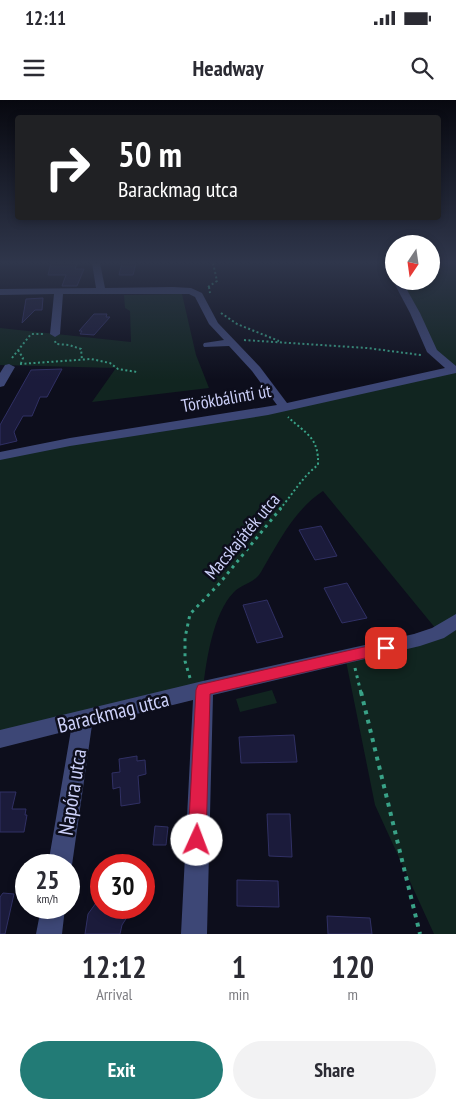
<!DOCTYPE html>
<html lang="en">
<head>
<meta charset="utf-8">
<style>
	body { margin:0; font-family:"PT Sans Narrow",sans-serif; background:#f2f2f3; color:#2b2b33; height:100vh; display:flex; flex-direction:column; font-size:19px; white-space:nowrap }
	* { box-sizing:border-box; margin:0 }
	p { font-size:16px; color:#7c7c81 }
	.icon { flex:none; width:28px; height:28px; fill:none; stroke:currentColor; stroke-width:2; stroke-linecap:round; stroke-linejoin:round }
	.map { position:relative; height:834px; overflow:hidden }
	.sheet { display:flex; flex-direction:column; background:#fff; flex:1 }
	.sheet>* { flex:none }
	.guide { position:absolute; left:15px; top:15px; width:426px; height:105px; border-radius:5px; box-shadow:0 2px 8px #0003; background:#202124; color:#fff; overflow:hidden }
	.needle { width:32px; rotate:193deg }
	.buttons { position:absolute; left:385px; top:135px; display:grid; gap:10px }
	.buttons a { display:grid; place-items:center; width:55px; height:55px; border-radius:50%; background:#fff; box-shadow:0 2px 8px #0003; font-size:25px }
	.speed { position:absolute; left:15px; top:754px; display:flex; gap:10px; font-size:25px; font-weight:700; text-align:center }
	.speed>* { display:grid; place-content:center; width:65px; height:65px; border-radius:50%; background:#fff; box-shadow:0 2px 8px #0003; line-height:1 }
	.speed small { font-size:12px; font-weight:400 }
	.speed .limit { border:8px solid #d22; background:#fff; color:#111 }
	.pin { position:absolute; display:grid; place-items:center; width:42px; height:42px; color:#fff; margin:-21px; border-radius:10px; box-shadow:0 2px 8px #0006 }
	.me { position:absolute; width:55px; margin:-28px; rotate:2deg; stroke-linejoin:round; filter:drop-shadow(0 0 4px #0008) }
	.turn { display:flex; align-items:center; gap:18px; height:105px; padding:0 20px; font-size:22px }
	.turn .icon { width:65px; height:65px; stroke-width:2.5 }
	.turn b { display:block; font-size:35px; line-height:42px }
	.eta { display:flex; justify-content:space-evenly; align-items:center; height:85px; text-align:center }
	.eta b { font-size:30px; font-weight:600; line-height:35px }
	.action { display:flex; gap:10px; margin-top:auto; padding:10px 20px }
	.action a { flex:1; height:58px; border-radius:30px; background:#227b76; color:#fff; font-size:20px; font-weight:600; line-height:58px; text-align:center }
	.action a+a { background:#f2f2f3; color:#2b2b33 }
	.status { display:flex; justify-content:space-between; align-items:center; height:35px; padding:0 25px; background:#fff; direction:ltr }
	.status svg { height:14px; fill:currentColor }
	header { display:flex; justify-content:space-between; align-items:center; height:65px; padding:0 20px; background:#fff; font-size:22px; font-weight:600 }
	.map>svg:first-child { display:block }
</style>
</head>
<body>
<div class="status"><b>12:11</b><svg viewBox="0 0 49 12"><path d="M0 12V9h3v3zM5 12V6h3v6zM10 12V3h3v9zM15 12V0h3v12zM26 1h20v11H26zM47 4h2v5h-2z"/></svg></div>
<header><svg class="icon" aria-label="menu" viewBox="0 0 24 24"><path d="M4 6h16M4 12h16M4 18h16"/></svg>Headway<svg class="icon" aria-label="search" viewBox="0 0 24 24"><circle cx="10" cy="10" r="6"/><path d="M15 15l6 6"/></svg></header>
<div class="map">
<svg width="456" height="834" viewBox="0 0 456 834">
	<rect width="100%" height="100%" fill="#0d0e1c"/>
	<path fill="#112520" d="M431,163H456V834H434L375,705L345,556L354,549L436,529L323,391C294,410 278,443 261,472C255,483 242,484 234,492C213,513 206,562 203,589L0,639V356L268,311L454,270L441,261L397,181H431Z
		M182,194L196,255L209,288L92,302L116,268L0,265V228L131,242L130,211L125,208L124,195Z
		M272,590L277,603L240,612L236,599Z"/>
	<path fill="#1b1b3b" stroke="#303064" d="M51,163H77L75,169H84L77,186H62L66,175H48Z
		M122,163H136L133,175H119Z
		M43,198L42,210H35L22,223L26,199Z
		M94,214H107L106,217H110L94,235L80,234L82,231H79Z
		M62,269L47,297H40L32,316H23L14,332L17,341L0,345V325L31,270Z
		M321,426L337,456L315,460L299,430Z
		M347,483L367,518L342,523L324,488Z
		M267,500L283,537L257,543L243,505Z
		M294,635L297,662L241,663L239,637Z
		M137,656V661L145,660L146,674L138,676L140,703L121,706L120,687L113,689L112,673L120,672L119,659Z
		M0,692H16L12,709H26L25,715H27L24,732H0Z
		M267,714H290L292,757L269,756Z
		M155,726L168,727L166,745H153Z
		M237,780L278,781L279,807L237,806Z
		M3,793L14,794L5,834H0V797Z
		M101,796V808H133L122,825L120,834H85L88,814Z
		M327,816L370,818L372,834H328Z"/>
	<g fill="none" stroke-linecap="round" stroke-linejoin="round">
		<path stroke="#39a287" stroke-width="2" stroke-dasharray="2 2.5" stroke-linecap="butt" d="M208,187L217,181L213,163
			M209,187L210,193
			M221,213L237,224L279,241
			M244,240L367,248L421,255
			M55,241L56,244L69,245L81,249L82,260
			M18,250L23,258L21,263
			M12,258L31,234H44
			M20,264L91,259L110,263L118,269L137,272
			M280,409C292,395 303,376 318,365C319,337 306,334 288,317"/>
		<path stroke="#39a287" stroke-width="3" stroke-dasharray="3 4.5" stroke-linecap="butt" d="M355,568L361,593
			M190,578L185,561V538L190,514L219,484L281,408"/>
		<path stroke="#39a287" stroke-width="4" stroke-dasharray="4 5.5" stroke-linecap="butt" d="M361,592L420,834"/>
		<path fill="#3d4776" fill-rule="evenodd" d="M92,163H100L105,188L173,187L191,188L202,193L218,223L260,267L287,303L445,268L427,252L410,213L393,181L394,179V181H402L420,213L437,250L456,266V273L268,315L70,346L0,360V352L70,338L277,305L252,271L229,246L204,247L203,245L204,243L224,240L209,224L195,197L189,194H63L60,234L55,237L50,234L54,194L0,195V189L96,188Z
			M380,163H389L394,170V179L391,178Z
			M9,264L15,267L4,286L0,287V273L5,265Z
			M456,514V530L444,538L420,546L213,595L207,834H181L193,600L92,625L72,765L69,773V765H48L71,630L0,648V630L203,581L414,534L432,528Z
			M41,808H65L62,834H36Z"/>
	</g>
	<linearGradient id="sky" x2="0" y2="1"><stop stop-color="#07080f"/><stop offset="0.58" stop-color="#2f364b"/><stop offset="1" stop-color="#2f364b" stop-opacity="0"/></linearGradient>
	<rect width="456" height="280" fill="url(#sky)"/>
	<path fill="#e11d48" stroke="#92132f" d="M386,542L391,544L393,548L391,552L210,594L206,740L203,746L197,749L191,746L188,740L196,590L198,585Z"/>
	<g text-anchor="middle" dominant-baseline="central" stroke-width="5" stroke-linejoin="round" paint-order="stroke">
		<g font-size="18" fill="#cdd1fa" stroke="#0d0e1c">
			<text transform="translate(226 298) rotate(-10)">Törökbálinti út</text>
			<text transform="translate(242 436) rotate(-50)">Macskajáték utca</text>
		</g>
		<g font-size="21" fill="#cdd1fa" stroke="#0d0e1c">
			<text transform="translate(113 612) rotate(-14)">Barackmag utca</text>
			<text transform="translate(72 692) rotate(-81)">Napóra utca</text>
		</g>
	</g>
</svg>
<div class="buttons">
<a><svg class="needle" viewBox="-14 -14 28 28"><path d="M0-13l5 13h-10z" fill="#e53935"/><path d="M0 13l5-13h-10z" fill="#7c7c81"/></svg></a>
</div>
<div class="speed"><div>25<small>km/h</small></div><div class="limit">30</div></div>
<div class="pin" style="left:386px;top:548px;background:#d93025"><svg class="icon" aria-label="arrive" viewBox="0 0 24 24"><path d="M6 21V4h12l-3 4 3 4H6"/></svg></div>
<svg class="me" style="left:197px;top:740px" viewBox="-20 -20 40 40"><circle r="19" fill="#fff"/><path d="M0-13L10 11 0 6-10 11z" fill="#e11d48"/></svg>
<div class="guide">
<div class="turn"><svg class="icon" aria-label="right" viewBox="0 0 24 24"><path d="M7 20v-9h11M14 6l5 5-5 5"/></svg><div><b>50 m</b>Barackmag utca</div></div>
</div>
</div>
<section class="sheet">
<div class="eta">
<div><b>12:12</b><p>Arrival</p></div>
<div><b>1</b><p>min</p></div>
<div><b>120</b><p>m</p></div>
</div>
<div class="action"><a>Exit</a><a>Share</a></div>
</section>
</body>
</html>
